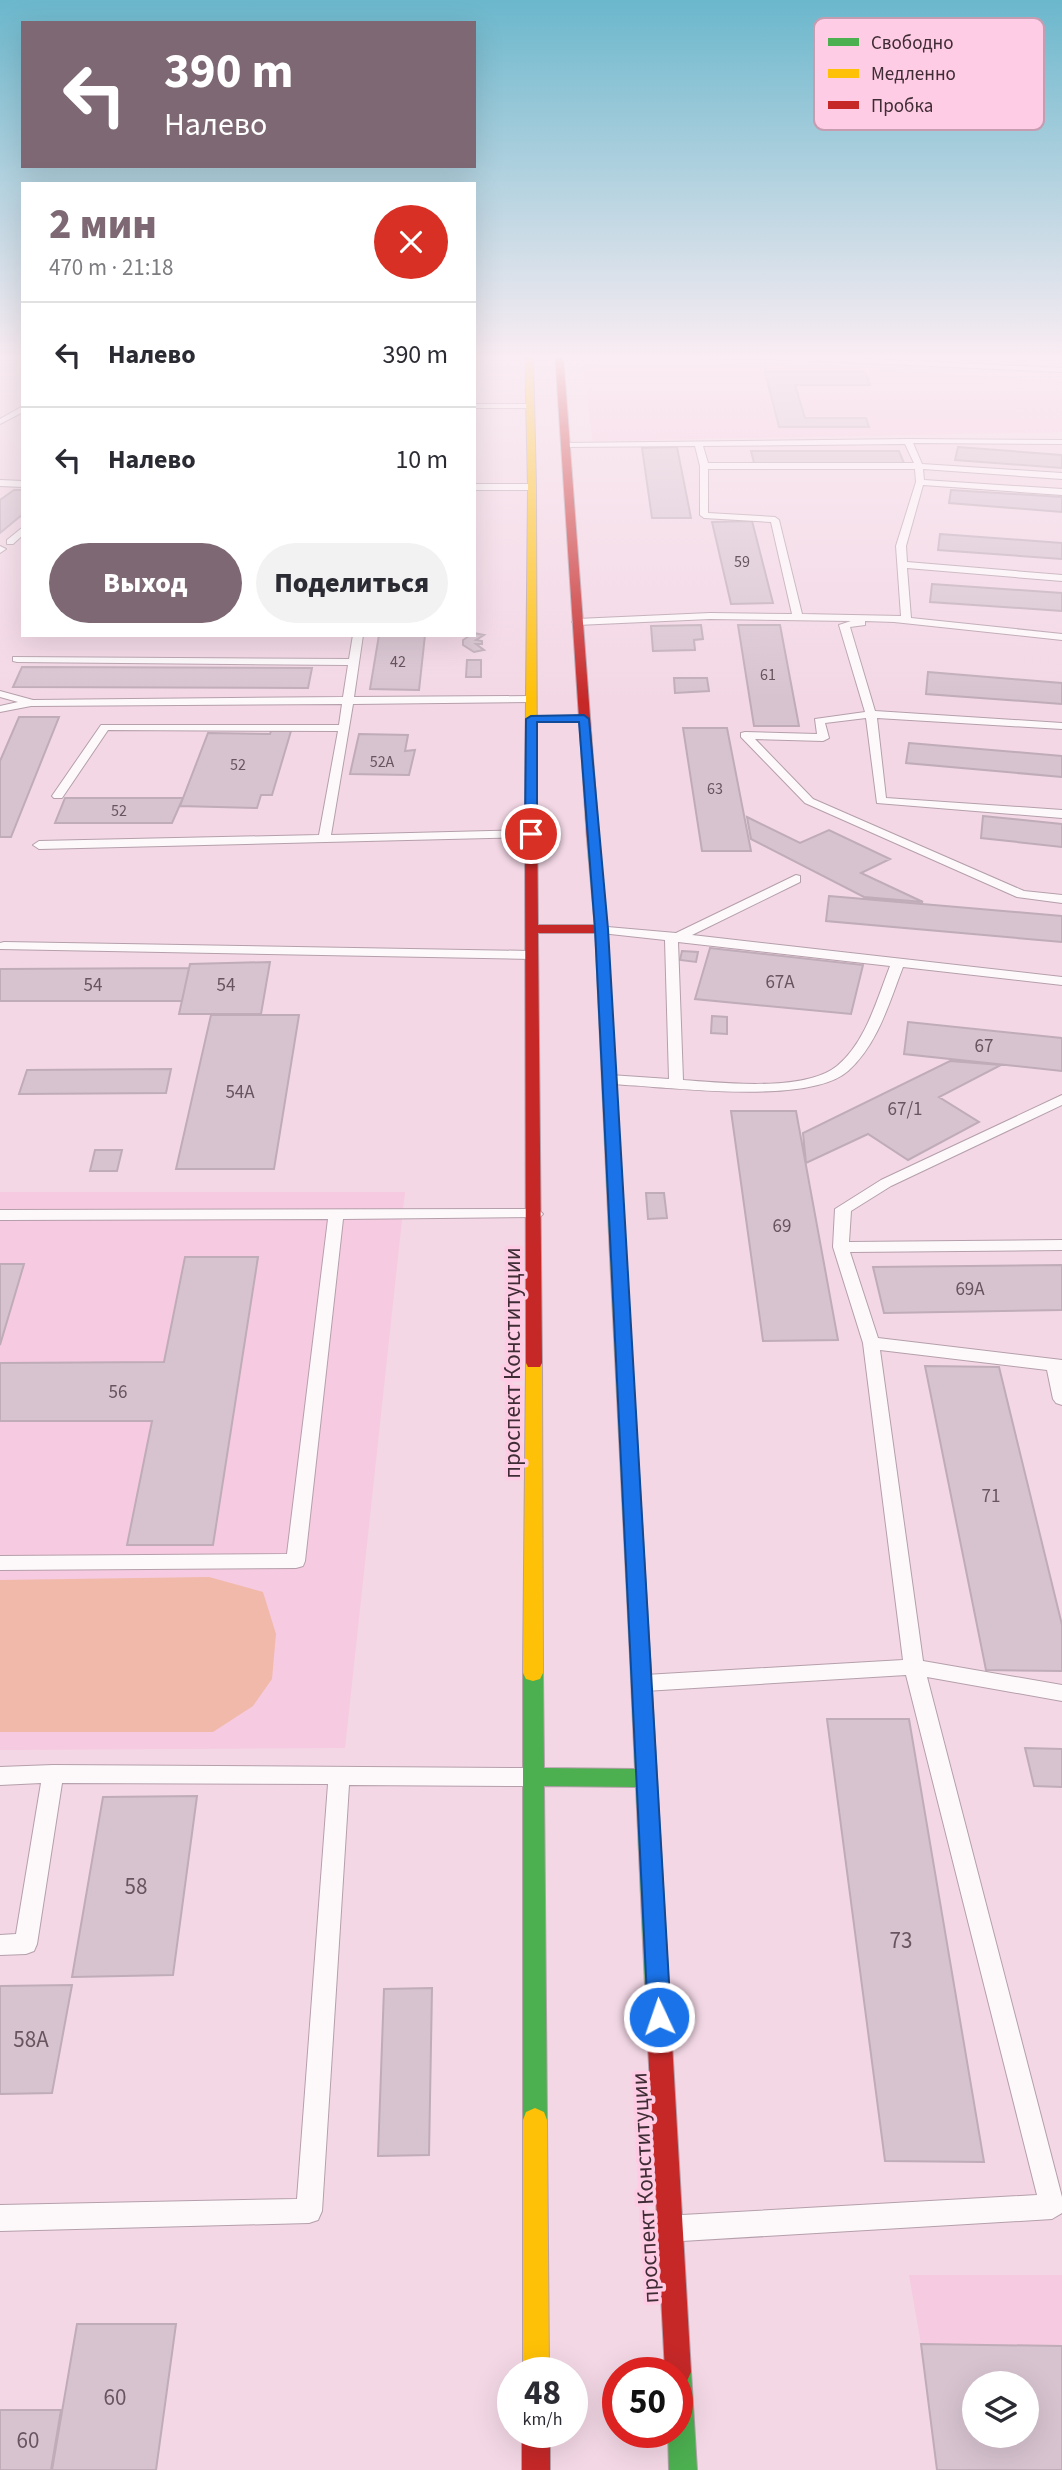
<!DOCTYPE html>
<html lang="ru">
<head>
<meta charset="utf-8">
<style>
	body { margin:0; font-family:"Source Sans 3",sans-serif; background:#f2f2f3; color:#2b2b33; height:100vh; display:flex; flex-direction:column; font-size:26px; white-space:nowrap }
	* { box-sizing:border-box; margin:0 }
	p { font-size:23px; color:#7c7c81 }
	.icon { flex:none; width:38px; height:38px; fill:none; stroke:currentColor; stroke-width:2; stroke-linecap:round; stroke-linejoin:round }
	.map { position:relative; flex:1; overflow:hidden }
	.sheet { position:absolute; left:21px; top:182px; width:455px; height:455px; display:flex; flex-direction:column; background:#fff; border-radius:0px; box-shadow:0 7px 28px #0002 }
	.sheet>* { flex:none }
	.top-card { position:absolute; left:21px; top:21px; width:455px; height:147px; border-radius:0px; box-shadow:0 7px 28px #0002; background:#7e6873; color:#fff; overflow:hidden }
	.tools { position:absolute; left:962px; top:2371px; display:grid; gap:14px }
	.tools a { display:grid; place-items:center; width:77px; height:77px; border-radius:50%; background:#fff; box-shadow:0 7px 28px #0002; font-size:35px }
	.speed { position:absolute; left:497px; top:2357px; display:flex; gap:14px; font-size:35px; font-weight:700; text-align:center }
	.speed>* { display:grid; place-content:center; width:91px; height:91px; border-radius:50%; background:#fff; box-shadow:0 7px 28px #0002; line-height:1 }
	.speed small { font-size:18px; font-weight:400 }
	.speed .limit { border:10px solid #d22; background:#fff; color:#111 }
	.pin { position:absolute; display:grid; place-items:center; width:60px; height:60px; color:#fff; margin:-30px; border:4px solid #fff; border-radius:50%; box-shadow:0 2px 7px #0007 }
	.me { position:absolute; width:77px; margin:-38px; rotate:357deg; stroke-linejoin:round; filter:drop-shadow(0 0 5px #0008) }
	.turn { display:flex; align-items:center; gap:24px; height:147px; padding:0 28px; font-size:32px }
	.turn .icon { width:91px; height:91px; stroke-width:2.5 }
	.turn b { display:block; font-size:49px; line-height:60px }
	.round { display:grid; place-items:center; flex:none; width:74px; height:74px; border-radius:37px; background:#f2f2f3 }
	.headline { display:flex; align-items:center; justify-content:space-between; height:119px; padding:0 28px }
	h1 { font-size:42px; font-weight:800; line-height:52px; color:#7e6873 }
	.primary-button { display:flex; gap:14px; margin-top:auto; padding:14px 28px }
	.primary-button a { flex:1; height:80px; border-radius:42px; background:#7e6873; color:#fff; font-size:28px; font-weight:800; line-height:80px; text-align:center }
	.primary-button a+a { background:#f2f2f3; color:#2b2b33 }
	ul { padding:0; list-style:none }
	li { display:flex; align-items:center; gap:21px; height:105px; padding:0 28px; border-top:2px solid #e1e1e2 }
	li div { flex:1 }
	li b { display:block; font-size:26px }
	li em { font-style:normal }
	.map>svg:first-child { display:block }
</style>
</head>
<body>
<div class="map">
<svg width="1062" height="2470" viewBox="0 0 1062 2470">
	<rect width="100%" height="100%" fill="#f3d7e5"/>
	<path fill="#f6cae0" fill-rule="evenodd" d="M777,363L1062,381V432L593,441L582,366Z
		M0,1192H405L345,1748L0,1750Z
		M909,2275H1062V2470H937L921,2344ZM975,2384H1027V2436H975Z"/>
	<path fill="#f1b9a9" d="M209,1577L263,1592L276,1634L272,1679L253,1706L213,1732H0V1580Z"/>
	<path fill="#d7c3d0" stroke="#bfacb8" stroke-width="2" fill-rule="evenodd" d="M879,353H953V357Z
		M765,372H865L870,385H795L805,418H866L869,427H779Z
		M677,447L691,518H652L642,448Z
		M958,447L1062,455V468L955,460Z
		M751,451H899L904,463H754Z
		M14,490H23V514L0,533V500Z
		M951,490L1062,497V512L949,503Z
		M752,521L773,603L731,604L712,522Z
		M940,534L1062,543V559L938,550Z
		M932,584L1062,593V611L930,602Z
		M701,625L703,639L694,640L695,650L653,651L651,626Z
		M738,625H780L799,726H754Z
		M474,633L484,635L476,640L482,641V644H476L484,650L474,652L463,645V640Z
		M379,635H425L419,690L370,689Z
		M467,660H481V677H466Z
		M22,667L312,668L308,688L13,687Z
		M928,672L1062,683V704L926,694Z
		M674,678H707L709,691L675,693Z
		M19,717H59L11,837H0V761Z
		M683,728H727L751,851H702Z
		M271,731H291L272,795H261L257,808L180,806L208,733L270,734Z
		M359,734L408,735L405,751L415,750L409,775L350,774Z
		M909,743L1062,756V777L906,763Z
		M65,798H183L172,823H55Z
		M983,816L1062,824V847L981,838Z
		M747,817L800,843L829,830L890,859L861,873L923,902L864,897L751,839Z
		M829,896L1062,916V942L826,921Z
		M710,948L863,965L851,1014L695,999Z
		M682,951L698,952L696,962L680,960Z
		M270,962L261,1014H179L190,964Z
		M189,968L182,1001H0V969Z
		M211,1015H299L274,1169H176Z
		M712,1016L727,1017V1034L711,1033Z
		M908,1022L1062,1038V1071L904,1054Z
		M950,1061L1001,1065L939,1097L979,1122L908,1160L868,1134L806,1163L803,1133Z
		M171,1069L166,1093L19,1094L27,1070Z
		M731,1111H796L838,1340L763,1341Z
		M95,1150H122L117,1171H90Z
		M646,1193H664L667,1218L648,1219Z
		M185,1257H258L213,1545H127L152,1421H0V1363L164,1362Z
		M0,1264H24L0,1345Z
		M1062,1265V1310L884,1313L873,1267Z
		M925,1366L999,1367L1062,1625V1671L986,1670Z
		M827,1719H909L984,2162L885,2161Z
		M1025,1748L1062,1749V1787L1034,1786Z
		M197,1796L173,1975L72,1977L103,1797Z
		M72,1985L52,2093L0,2094V1986Z
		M432,1988L429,2155L378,2156L384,1989Z
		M77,2324H176L156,2470H52Z
		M921,2344L1062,2346V2470H937ZM975,2384H1027V2436H975Z
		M0,2410H61L51,2470H0Z"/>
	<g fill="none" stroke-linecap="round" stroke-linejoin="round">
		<g stroke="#b59faa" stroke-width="2">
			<path id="lane" d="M782,355L1062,368V372L782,359L559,360L555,358L559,356Z
				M474,404H529L533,406L529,408H474Z
				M23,406V412L0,424V419Z
				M908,439L1062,440V444L913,443L922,464L1062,473V479L923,469L924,480L1062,489V495L923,485L906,546L907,562L1062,575V581L907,568L911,618L1062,634V640L894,622L865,621V625L850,627L875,711L1062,723V729L877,718L886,798L1062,810V818L877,803L866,718L825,723L829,738L823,741L755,739L813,799L1024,891L1062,895V903L1017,897L805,803L741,737V733L745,732L817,734L815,719L865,712L839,625L851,621L710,619L577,625L572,622L577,619L710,613L792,614L771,522L704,518L700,515V466L695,446L566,447L562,445L563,443ZM905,444L914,463H708L703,446ZM708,469H915L916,482L896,546L901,616L802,614L779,520L775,517L708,513Z
				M0,480L23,481V487L0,486Z
				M474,484H532L536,487L532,490H474Z
				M23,527V535L13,544H7V540Z
				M0,546L6,549L0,553Z
				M353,635H363L354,697L531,696L536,699L531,702L353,704L331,835L531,830L537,834L535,837L39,849L33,845L39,841L319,835L338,731L108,730L62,798H54L52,796L101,725H339L342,704L31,706L0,712V706L18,702L0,697V691L33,700L343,697L348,665L17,662L13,661V657L349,659Z
				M796,875L800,876V882L692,935L1062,977V985L903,967C889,1003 878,1044 848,1071C813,1102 699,1090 653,1087C637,1085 620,1086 605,1082L603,1079L610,1075L669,1079L665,940L601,933L595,929L596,926L676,933ZM678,942L890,966C877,999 866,1042 837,1066C805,1092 723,1083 683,1080Z
				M4,942L530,951L537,955L530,959L0,949V943Z
				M1062,1095V1105L891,1186L851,1211L849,1242L1062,1240V1250L850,1252L878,1338L1062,1360V1405L1056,1403L1053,1399L1047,1370L880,1350L923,1661L1062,1685V1701L927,1677L1062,2197V2213L1052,2219L682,2241L673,2237L669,2228L673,2219L682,2215L1037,2195L906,1675L645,1691L638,1689L635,1683L638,1677L645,1675L903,1660L863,1343L833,1247L835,1209L881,1180Z
				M535,1209L540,1211L543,1214L540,1217L343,1219L305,1561L303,1566L296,1568L0,1570V1556L287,1554L328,1219L0,1220V1210Z
				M53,1765L527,1768L534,1771L537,1777L534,1783L527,1786L349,1785L322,2211L318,2220L309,2223L0,2231V2205L297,2199L328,1784L62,1783L37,1944L34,1951L26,1954L0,1955V1935L16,1934L41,1783L0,1785V1767Z"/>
		</g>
		<g stroke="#b59faa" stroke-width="2">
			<path id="street" d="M776,353H790L787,360H777Z"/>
		</g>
		<g stroke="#b59faa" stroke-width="2">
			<path id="fast" d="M593,835L599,839L607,929L626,1256L618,1261L610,1256L595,929L587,839Z
				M640,1648L647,1650L650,1656L670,2008L666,2016L658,2019L650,2016L646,2008L636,1787L544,1786L547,2120L544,2128L535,2132L526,2128L523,2120V1673L526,1667L533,1665L540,1667L543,1673L544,1768L635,1769L630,1656L633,1650Z
				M678,2359L687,2363L691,2372L697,2470H669L668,2432H677V2373L665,2372L669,2363Z"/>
		</g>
		<g stroke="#b59faa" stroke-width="2">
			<path id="slow" d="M525,353H533L536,487L537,807L531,811L525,807L528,487Z
				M618,1251L626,1256L650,1656L647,1662L640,1664L633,1662L630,1656L610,1256Z
				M534,1357L540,1359L542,1363L543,1673L540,1679L533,1681L526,1679L523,1673L526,1363L528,1359Z
				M535,2108L544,2112L547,2120L549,2373H523V2120L526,2112Z"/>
		</g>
		<g stroke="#b59faa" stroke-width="2">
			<path id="jam" d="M555,353H563L599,839L593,843L587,839Z
				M531,803L537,807L538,925H601L607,929L601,933H538L542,1363L540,1367H528L526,1363L525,807Z
				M658,1997L666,2000L670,2008L691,2372L687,2381L678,2385L677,2373L665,2372L646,2008L650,2000Z
				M522,2432H550V2470H522Z"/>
		</g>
		<use href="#lane" fill="#fdf9fb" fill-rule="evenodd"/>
		<use href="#street" fill="#fdf9fb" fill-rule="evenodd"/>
		<use href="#fast" fill="#4caf50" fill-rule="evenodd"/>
		<use href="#slow" fill="#ffc107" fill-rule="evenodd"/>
		<use href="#jam" fill="#c62828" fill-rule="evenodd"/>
	</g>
	<linearGradient id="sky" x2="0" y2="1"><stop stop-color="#6bb7cc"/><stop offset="0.51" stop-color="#faedf3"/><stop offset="1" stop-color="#faedf3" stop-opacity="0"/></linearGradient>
	<rect width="1062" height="699" fill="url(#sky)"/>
	<path fill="#1a73e8" stroke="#114b97" stroke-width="2" d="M584,715L589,719L608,929L671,2017L668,2024L659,2028L651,2024L648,2017L595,929L579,722H537V834L531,838L525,834L526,719L531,716Z"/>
	<g text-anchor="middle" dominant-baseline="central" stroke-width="7" stroke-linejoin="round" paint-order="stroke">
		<g font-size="16" fill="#68545e">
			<text x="742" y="562">59</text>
			<text x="398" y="662">42</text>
			<text x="768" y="675">61</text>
			<text x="382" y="762">52А</text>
			<text x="238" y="765">52</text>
			<text x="715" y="789">63</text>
			<text x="119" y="811">52</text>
		</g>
		<g font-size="19" fill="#68545e">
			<text x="780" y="982">67А</text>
			<text x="93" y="985">54</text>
			<text x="226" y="985">54</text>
			<text x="984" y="1046">67</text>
			<text x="240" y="1092">54А</text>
			<text x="905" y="1109">67/1</text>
			<text x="782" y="1226">69</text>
			<text x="970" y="1289">69А</text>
			<text x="118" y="1392">56</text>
			<text x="991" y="1496">71</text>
		</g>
		<g font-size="23" fill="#3f2c35" stroke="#fecce4">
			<text transform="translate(512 1363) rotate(-90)">проспект Конституции</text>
			<text transform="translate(645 2188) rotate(-93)">проспект Конституции</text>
		</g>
		<g font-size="23" fill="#68545e">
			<text x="136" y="1886">58</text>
			<text x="901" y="1940">73</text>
			<text x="31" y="2039">58А</text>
			<text x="115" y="2397">60</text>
			<text x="28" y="2440">60</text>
		</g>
	</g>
	<rect x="814" y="18" width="230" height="112" rx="10" fill="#fecce4" stroke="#c59cb0" stroke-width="2"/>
	<rect x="828" y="38" width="31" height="8" fill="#4caf50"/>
	<rect x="828" y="69" width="31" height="9" fill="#ffc107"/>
	<rect x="828" y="101" width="31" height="8" fill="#c62828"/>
	<g font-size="19" fill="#3f2c35">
		<text x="871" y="49">Свободно</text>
		<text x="871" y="80">Медленно</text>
		<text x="871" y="112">Пробка</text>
	</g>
</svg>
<div class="tools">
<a><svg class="icon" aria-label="layers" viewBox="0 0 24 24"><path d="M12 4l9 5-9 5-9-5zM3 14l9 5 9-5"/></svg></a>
</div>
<div class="speed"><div>48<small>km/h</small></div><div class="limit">50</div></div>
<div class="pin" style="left:531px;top:834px;background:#d93025"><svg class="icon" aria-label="arrive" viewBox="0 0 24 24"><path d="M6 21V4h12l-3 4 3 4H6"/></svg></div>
<svg class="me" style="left:659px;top:2017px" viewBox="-20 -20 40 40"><circle r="17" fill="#1a73e8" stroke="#fff" stroke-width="3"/><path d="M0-11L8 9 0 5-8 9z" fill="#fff"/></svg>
<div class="top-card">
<div class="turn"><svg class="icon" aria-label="left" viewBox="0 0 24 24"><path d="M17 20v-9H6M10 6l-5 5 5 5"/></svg><div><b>390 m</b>Налево</div></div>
</div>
<section class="sheet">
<div class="headline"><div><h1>2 мин</h1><p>470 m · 21:18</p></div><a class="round" style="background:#d93025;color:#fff"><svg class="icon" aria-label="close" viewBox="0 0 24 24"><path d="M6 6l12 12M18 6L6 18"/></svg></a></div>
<ul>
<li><svg class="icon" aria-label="left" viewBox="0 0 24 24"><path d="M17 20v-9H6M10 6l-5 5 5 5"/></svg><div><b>Налево</b></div><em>390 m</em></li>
<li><svg class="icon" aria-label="left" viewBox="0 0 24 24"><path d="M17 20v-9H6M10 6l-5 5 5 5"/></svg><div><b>Налево</b></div><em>10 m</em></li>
</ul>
<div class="primary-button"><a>Выход</a><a>Поделиться</a></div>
</section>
</div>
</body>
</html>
